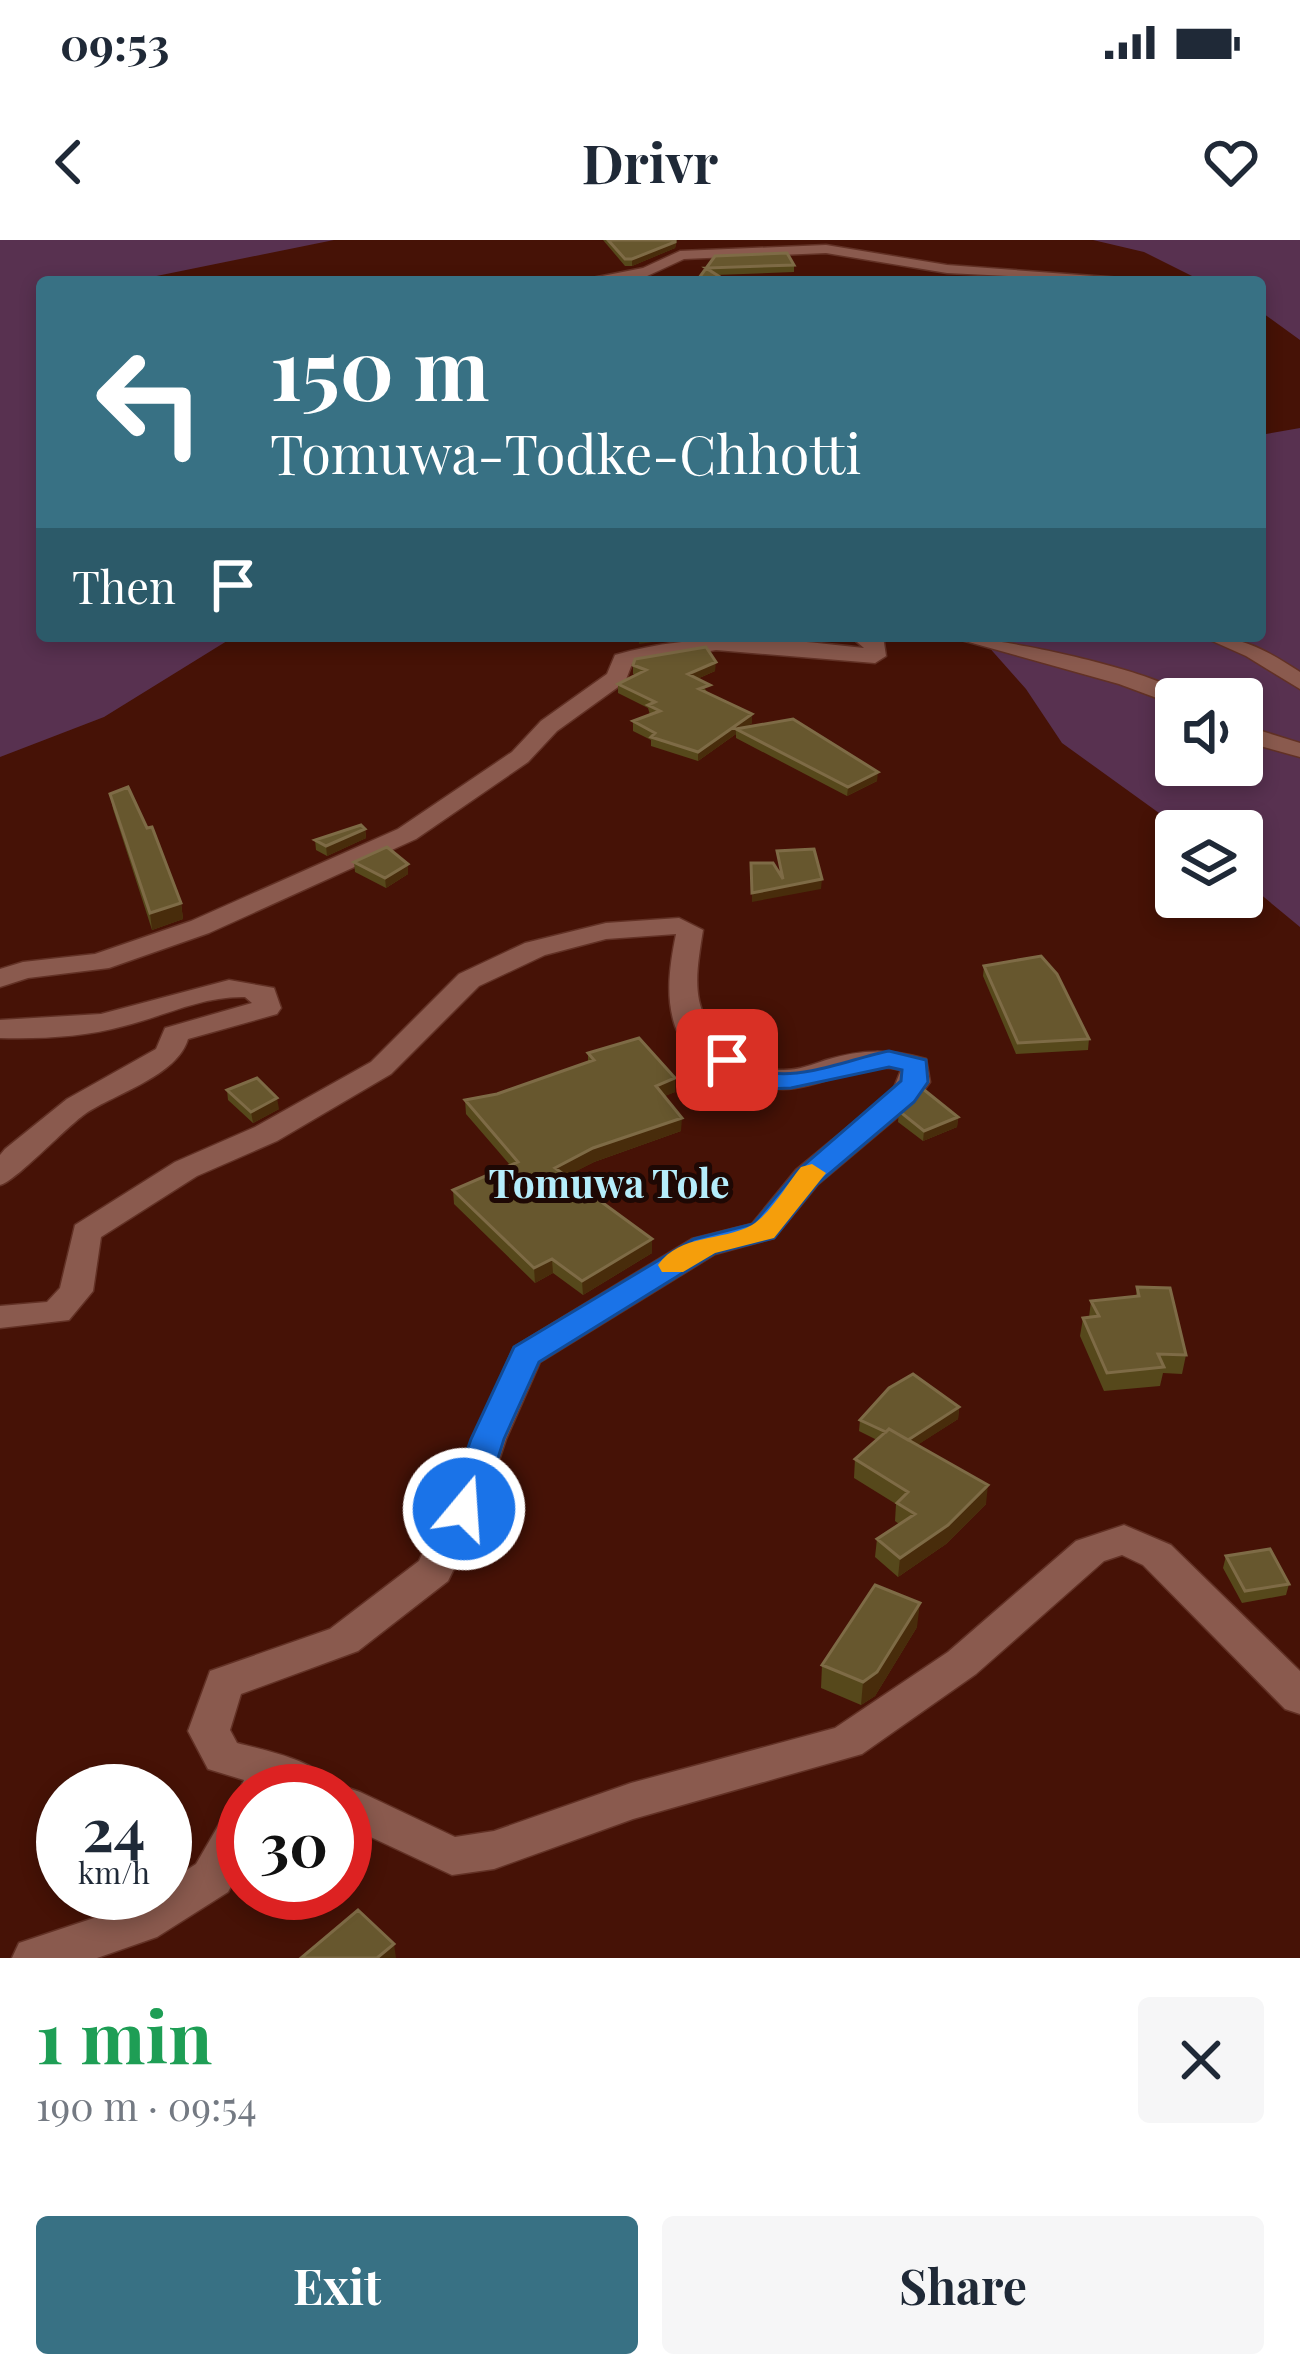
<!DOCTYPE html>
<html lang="en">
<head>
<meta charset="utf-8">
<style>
	body { margin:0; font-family:"Playfair Display",serif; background:#f6f6f7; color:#1f2937; height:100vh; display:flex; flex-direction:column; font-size:45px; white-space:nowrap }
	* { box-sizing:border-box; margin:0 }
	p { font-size:39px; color:#747a83 }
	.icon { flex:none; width:66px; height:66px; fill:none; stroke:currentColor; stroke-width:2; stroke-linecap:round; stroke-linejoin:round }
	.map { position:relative; height:1718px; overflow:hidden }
	.panel { display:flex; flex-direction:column; background:#fff; flex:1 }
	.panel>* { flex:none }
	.banner { position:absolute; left:36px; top:36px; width:1230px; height:366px; border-radius:12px; box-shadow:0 6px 18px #0003; background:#387184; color:#fff; overflow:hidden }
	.buttons { position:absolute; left:1155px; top:438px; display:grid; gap:24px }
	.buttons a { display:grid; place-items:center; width:108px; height:108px; border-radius:12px; background:#fff; box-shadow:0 6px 18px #0003; font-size:60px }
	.speed { position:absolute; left:36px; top:1524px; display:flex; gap:24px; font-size:60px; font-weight:700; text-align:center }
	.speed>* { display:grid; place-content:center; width:156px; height:156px; border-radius:50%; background:#fff; box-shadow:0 6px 18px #0003; line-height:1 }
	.speed small { font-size:30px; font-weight:400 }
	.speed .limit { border:18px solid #d22; background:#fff; color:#111 }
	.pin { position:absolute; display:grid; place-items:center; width:102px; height:102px; color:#fff; margin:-51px; border-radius:24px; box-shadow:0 6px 18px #0006 }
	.me { position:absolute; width:132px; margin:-66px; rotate:18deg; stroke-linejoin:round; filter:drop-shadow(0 0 9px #0008) }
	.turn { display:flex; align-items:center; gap:42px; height:252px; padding:0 36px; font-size:54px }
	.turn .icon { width:156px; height:156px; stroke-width:2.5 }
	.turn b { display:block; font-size:84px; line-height:102px }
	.then { display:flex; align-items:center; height:114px; padding:0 36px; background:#0003; gap:24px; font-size:45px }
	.round { display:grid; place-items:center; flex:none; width:126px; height:126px; border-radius:12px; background:#f6f6f7 }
	.head { display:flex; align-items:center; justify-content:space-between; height:204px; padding:0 36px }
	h1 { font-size:72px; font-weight:700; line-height:90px; color:#1e9e55 }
	.primary-button { display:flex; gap:24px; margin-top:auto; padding:24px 36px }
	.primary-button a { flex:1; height:138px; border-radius:12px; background:#387184; color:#fff; font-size:48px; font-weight:700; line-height:138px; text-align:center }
	.primary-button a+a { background:#f6f6f7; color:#1f2937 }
	.status { display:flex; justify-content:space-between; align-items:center; height:84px; padding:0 60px; background:#fff; direction:ltr }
	.status svg { height:33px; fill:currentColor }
	header { display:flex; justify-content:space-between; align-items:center; height:156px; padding:0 36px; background:#fff; font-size:54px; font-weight:700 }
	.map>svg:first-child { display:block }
</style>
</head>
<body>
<div class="status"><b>09:53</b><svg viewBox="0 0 49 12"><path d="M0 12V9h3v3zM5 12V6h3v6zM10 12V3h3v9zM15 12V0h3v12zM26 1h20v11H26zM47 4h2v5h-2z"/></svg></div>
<header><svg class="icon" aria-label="back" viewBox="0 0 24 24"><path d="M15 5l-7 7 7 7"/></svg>Drivr<svg class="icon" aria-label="heart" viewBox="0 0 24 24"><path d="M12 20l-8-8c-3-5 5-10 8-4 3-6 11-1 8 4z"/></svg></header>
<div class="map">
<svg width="1300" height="1718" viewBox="0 0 1300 1718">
	<rect width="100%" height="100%" fill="#461206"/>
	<path fill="#583150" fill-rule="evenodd" d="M0,0H334L127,42H42V396H235L104,477L0,517Z
		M1093,0H1300V100L1260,71V42H1204L1144,12Z
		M1300,188V687L1242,639V591H1184L1062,503L1026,449L979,396H1260V195ZM1176,459H1242V525H1176Z"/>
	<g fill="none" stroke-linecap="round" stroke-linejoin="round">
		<g stroke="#623125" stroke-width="3">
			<path id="minor" d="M826,5L947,25L1121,38L1128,42L947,33L826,13L684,19L645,37L572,42L643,28L680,11Z
				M850,396H883L886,416L875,423L716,410L632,424L625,442L557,491L528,522L416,599L209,693L109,728L28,738L0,747V729L23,722L95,714L191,681L398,589L512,512L541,481L607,434L615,415C699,391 779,398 864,408Z
				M947,396C994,396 1159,430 1192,459H1176L1173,464L1119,444Z
				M1201,396C1242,396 1266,410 1300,432V449L1246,416Z
				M1242,485L1300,503V517L1242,501Z
				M679,678L703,690C695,740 689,773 730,809C743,821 762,830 780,830C796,831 811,825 826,820C863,809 889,809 926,819L930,842L915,862L818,944L774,998L715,1014L540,1122L506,1199L483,1269L448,1341L358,1411L241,1454L230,1490L237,1503C267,1511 322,1521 336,1550L345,1547L360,1552L455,1597L494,1591L631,1543L835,1488L948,1412L1076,1301L1124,1285L1171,1305L1300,1431V1474L1285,1469L1143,1325L1122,1315L1104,1321L976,1434L862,1514L633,1579L494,1629L452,1635L345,1585V1551H243V1560L239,1551L244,1540L208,1529L188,1491L210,1431L330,1389L419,1321L514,1107L692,999L752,984L796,930L893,850L901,830C859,819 825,848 783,849C750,849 687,819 675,786C665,756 670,724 676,694L606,699L545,715L479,746L391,834L277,901L197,936L101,997L93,1051L69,1080L0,1088V1066L47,1062L60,1048L75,985L175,922L255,887L371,822L459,734L525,703L606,683Z
				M229,740L274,748L281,768L277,774L188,799C177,836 116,853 85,874C64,889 16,941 0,945V915L5,909L67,859L156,809L165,788L252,763L245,757C202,756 165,776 124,786C84,797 42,799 0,798V780L101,774Z
				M243,1563V1624L228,1652L157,1697L97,1718H12L19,1703L127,1667L150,1653H165V1644L196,1624L228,1569Z"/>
		</g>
		<use href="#minor" fill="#8a5a4e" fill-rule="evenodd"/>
	</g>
	<path fill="#56481b" d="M603,0H677L675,8L632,26H625Z
		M715,16L794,25V32L716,35L696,42Z
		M633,425L715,431L697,439L709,454L752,483L746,487L877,541L847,556L736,498V494L698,521L651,506V500L633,491V481L650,475L648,468L618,453V444L636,435L633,434Z
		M110,554L181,663L183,679L152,690L113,569Z
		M365,589L366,598L327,616L316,610L315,600Z
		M354,622L408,624V634L386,648L355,632Z
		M984,726L1089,799L1088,810L1016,814L983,736Z
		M588,813L675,852L664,856L681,891L594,922L566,936L652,1013L583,1055L553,1033L535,1043L454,964L453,950L510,925L466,874L465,860L497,854L588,822Z
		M227,850L279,869L253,883L228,860Z
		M899,871L958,877L957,887L923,901L898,882Z
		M1137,1047L1186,1115L1182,1134L1163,1133L1160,1146L1104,1151L1080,1096L1083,1078L1089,1077L1091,1061L1136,1056Z
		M959,1167L958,1179L917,1205L986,1264L946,1304L898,1337L875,1317L877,1299L899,1284L895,1281L896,1264L854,1238L855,1219L877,1200L859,1191L860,1180Z
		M1226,1316L1289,1344L1286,1355L1242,1363L1223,1328Z
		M917,1387L875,1456L861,1465L821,1448L822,1425Z"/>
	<path fill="#482c0b" d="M677,0L675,8L632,26V19Z
		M639,396H693L639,404Z
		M716,422L715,431L688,443V434Z
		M752,474V483L741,491L736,489V494L698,521V512Z
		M878,532L877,541L847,556L848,547Z
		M365,589L366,598L327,616L326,606Z
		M408,624V634L386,648L385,638Z
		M822,639L821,649L752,662V653Z
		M181,663L183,679L152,690L150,673Z
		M675,838V852L656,860V846Z
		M277,858L279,869L253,883L251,872Z
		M958,877L957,887L923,901L924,891Z
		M682,878L681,891L594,922L555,942V928L593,908Z
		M652,999V1013L583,1055L582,1041Z
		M552,1019L553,1033L535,1043L534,1028Z
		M959,1167L958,1179L905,1213L906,1202Z
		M988,1245L986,1264L946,1304L898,1337L900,1318Z
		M920,1363L917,1387L875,1456L861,1465L863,1442Z
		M394,1704L396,1718H377Z"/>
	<path fill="#67572e" stroke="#7e6b46" stroke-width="3" d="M608,0H675V2L632,19H625Z
		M787,13L794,25L706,28L728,42H696L715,16Z
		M706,407L716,422L688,434L710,445L699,449L752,474L698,512L651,497L655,493L633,481L660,471L648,465L655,462L618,444L646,430L633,425L635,419Z
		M793,479L878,532L848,547L736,489Z
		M128,547L147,588L152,587L181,663L150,673L110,554Z
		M361,585L365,589L326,606L315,600Z
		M387,607L408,624L385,638L354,622Z
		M814,609L822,639L752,653L751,623H773L783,639L777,611Z
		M1041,716L1057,734L1089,799L1018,803L984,726Z
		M639,798L675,838L656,846L682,878L593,908L555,928L652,999L582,1041L552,1019L534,1028L453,950L518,922L465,860L497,854L594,820L588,813Z
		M257,838L277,858L251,872L227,850Z
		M923,849L958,877L924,891L899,871Z
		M1137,1047L1170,1048L1186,1115L1158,1114L1164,1127L1107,1133L1083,1078L1099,1076L1091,1061L1139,1056Z
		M913,1134L959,1167L908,1200L889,1189L886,1192L860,1180L889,1148Z
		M889,1189L988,1245L948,1285L900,1318L877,1299L915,1274L897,1263L908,1252L855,1219Z
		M1270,1309L1289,1344L1245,1351L1226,1316Z
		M875,1345L920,1363L877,1432L863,1442L822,1425Z
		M358,1670L394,1704L377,1718H301Z"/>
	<path fill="#1a73e8" stroke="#114b97" stroke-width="3" d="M889,811L926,820L928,842L914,862L817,944L774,998L715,1013L539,1122L504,1199L482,1269L477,1278L464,1282L452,1278L447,1269L471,1199L514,1107L694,999L753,984L797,931L901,841L902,830L889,827L791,848L764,849L718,826L714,820L718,815C740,809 752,829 772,833C807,838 854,818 889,811Z"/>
	<path fill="#f59e0b" d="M812,924L826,933L774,998L715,1013L683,1032H662L658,1025C681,993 721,1002 752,985C770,974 788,943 801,927Z"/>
	<g text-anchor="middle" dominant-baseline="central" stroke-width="10" stroke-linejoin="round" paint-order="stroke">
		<g font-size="39" font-weight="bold" fill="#b5edfb" stroke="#1e0804">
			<text x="609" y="942">Tomuwa Tole</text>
		</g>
	</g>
</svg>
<div class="buttons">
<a><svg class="icon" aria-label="sound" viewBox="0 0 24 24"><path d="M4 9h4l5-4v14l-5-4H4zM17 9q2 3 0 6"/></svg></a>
<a><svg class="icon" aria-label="layers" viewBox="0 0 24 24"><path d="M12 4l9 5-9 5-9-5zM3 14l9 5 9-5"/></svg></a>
</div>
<div class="speed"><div>24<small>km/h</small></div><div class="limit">30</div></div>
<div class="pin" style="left:727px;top:820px;background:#d93025"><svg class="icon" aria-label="arrive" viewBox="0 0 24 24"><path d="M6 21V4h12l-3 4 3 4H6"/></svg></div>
<svg class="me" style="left:464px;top:1269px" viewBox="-20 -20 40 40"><circle r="17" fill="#1a73e8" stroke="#fff" stroke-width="3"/><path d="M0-11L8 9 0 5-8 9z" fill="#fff"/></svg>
<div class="banner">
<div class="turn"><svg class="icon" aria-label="left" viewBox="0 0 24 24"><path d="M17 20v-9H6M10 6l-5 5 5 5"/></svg><div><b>150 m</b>Tomuwa-Todke-Chhotti</div></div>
<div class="then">Then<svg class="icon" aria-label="arrive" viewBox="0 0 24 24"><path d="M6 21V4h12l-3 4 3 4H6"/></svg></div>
</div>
</div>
<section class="panel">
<div class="head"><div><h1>1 min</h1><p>190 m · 09:54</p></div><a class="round"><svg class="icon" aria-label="close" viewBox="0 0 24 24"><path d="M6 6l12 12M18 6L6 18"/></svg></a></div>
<div class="primary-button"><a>Exit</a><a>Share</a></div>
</section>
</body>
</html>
